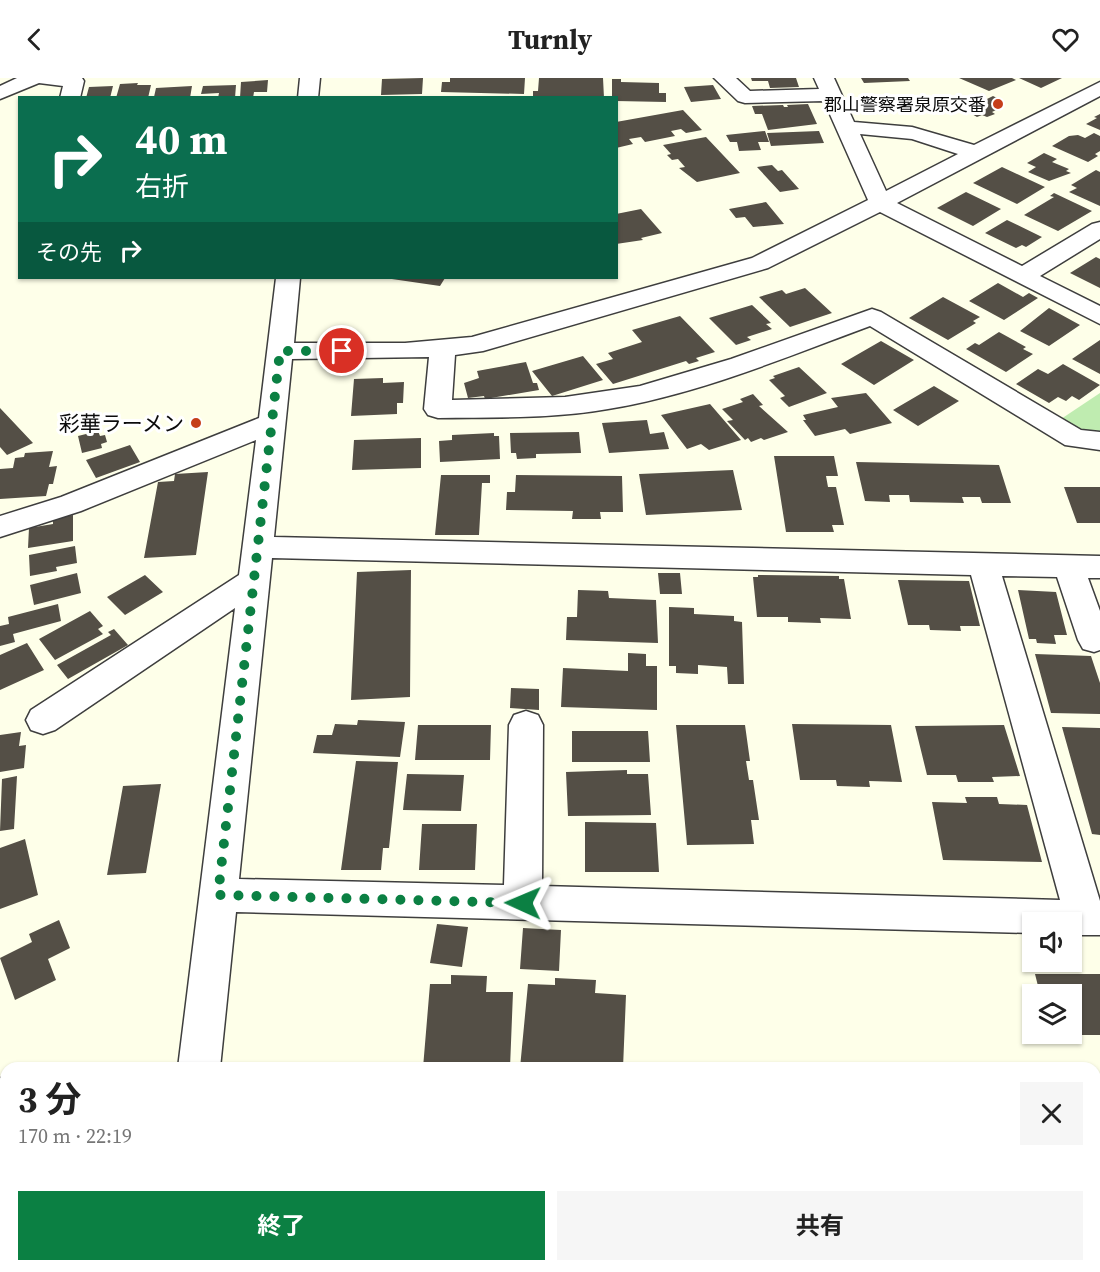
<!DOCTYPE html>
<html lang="ja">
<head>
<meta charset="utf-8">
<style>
	body { margin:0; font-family:"Source Serif 4","Noto Sans JP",serif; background:#f6f6f6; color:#222; height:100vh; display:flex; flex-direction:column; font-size:22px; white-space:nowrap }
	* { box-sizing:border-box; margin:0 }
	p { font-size:20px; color:#767676 }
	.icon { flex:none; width:33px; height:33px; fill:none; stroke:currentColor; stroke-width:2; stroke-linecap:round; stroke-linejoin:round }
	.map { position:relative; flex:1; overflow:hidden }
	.side { position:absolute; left:0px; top:984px; width:1101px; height:210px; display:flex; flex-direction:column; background:#fff; border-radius:18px 18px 0 0; box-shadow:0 2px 4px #0004 }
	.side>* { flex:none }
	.banner { position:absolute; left:18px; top:18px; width:600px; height:183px; border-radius:0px; box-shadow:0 2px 4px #0004; background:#0b6e4f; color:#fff; overflow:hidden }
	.buttons { position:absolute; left:1022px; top:834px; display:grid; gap:12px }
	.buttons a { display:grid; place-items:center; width:60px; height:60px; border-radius:0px; background:#fff; box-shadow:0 2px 4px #0004; font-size:30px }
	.pin { position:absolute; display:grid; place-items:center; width:51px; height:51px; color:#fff; margin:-26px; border:3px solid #fff; border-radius:50%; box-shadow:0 2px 6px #0007 }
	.me { position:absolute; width:66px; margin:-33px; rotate:271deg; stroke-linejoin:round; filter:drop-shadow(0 0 4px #0008) }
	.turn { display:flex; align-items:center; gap:21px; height:126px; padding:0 18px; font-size:27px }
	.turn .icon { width:78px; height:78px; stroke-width:2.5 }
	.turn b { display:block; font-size:42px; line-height:51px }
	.then { display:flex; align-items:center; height:57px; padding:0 18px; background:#0003; gap:12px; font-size:22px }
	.round { display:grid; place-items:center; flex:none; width:63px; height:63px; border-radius:0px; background:#f6f6f6 }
	.headline { display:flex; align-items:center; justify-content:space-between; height:102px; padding:0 18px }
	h1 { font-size:36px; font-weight:700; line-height:45px }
	.button { display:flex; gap:12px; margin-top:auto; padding:12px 18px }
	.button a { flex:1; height:69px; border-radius:0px; background:#0b8043; color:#fff; font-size:24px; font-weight:700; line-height:69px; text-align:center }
	.button a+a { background:#f6f6f6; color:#222 }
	header { display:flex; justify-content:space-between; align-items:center; height:78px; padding:0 18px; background:#fff; font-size:27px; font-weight:700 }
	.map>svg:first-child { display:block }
</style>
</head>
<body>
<header><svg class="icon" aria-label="back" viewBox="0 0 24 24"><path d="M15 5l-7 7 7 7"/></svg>Turnly<svg class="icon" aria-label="heart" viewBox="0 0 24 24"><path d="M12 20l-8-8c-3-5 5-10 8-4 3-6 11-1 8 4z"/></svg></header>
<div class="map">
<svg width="1100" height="1194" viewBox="0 0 1100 1194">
	<rect width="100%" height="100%" fill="#feffe9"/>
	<path fill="#bfecb0" d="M1100,315V353L1077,351L1061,341Z"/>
	<path fill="#544f46" d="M423,0L422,16L381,17L382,1Z
		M450,0H525L524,16L441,14L442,4H450Z
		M539,0H603L604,20H533V13H538Z
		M751,0H796L799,9L770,10L768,3H752Z
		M861,0H908L910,3L864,5Z
		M959,0H1012L1016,2L989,13Z
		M1019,0H1062L1041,10Z
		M612,1H621V4L659,5V15H666V24L616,23V20H612Z
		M268,2L267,14H254L253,20H240L241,4Z
		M138,5L137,7H151L148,20H116L120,6Z
		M236,7L235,20H218L219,15L201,16L203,8Z
		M713,7L721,21L691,24L684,9Z
		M113,8L110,20H86L89,9Z
		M192,8L190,20L154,19L156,10Z
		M993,18L1001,22L996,24L1004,28L992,34L995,36L987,39L982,37L977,39L965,32Z
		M808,26L817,46L768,52L762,36H755L752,28L783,27L784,29H788L787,27Z
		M683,32L702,52L686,55L681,51L671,53L675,58L645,64L641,59L629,61L633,66L616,70V44Z
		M1100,36V52L1086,46L1097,40L1094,39Z
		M765,53L769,64H758L761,72L739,73L737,64H730L726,57Z
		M819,53L824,65L771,68L767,55Z
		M1094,55L1100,58V73L1095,76L1098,78L1088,84L1052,68L1069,58L1078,57L1085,60Z
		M706,59L740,95L697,104L679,90L685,89L678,81L672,82L667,77L671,76L663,67Z
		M1044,75L1057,81L1052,84L1069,91L1066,93L1071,95L1049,103L1028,94L1036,89L1027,85Z
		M772,87L778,93L782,92L799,111L780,114L757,89Z
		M1002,89L1045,109L1017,126L973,105Z
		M1096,92L1100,94V128L1069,114L1077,110L1071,107Z
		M966,114L1001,131L973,148L937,130Z
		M1054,115L1092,133L1058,153L1024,137L1054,119L1050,118Z
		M766,124L784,146L753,149L745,139L736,140L729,131Z
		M641,131L662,155L641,160L643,162L616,166V136Z
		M1007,142L1042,159L1026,169L1022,167L1016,170L985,155Z
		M1096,179L1100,181V210L1070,195Z
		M385,200H445L440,208Z
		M998,205L1023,219L1029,215L1038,220L1004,242L969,223Z
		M805,210L832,235L790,249L759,219L782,212L786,216Z
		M943,219L980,239L973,243L976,245L948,262L909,240Z
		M752,227L771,245L766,246L772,251L747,259L751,262L736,267L709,240Z
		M1049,230L1080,247L1049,268L1020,253Z
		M680,238L715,274L696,280L699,283L689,286L686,283L613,306L596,286L613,281L608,275L642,264L632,252Z
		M999,254L1026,269L1023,271L1033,276L1006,294L966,271L975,265L979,267Z
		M1100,262V296L1072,281Z
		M881,263L914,282L874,307L841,286Z
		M583,278L603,302L552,318L532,293Z
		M526,284L533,305H537L539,312L485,321L484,318L468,320L464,305L479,300L477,293Z
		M1063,286L1100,307L1079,322L1072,318L1066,323L1058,319L1049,325L1016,306L1038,291L1048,296Z
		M799,289L827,315L789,329L780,320L785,318L769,302L775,300L773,298Z
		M383,300V305L404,304L403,325H397V336L351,338L354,301Z
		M934,308L959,323L918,348L893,332Z
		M866,315L892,345L850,356L845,351L815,358L803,342H806L803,337L838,329L831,320Z
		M753,316L763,327L759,328L788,354L764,362L761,360L751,364L748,360L745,362L727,343L733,342L722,331L743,324L740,321Z
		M710,326L741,362L709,372L701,366L687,371L661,337Z
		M0,330L33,365L7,377L0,369Z
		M647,342L650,356L664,354L669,371L609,375L602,345Z
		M98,353L100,358L105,357L107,364L101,366L102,370L82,375L78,358Z
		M579,354L581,375L536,376V380L517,381L516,375H511L510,355Z
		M494,355V358H499L500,381L440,384L439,363L452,362V357Z
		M421,360V390L352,392L354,362Z
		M130,367L140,384L96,400L86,382Z
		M53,373L49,389L57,388L53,406H49L46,418L0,421V391L13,390L15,380L24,379L25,375Z
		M774,378H834L838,398H826L828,409H836L844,447H832L834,454H786Z
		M856,384L999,387L1011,425H982L980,419H962L964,425L910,424L909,417H889L890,424L865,423Z
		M733,392L742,432L646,437L639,396Z
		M208,394L196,477L144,480L158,404L174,403L175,396Z
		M441,397H490V405H482L479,457H435Z
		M516,397L622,398L623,434H600L601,441H572L573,433L506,432L507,414H515Z
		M1064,409H1100V445H1077Z
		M73,437V463L28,470L29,450L53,446V440Z
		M75,468L77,485L56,489L57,493L30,498L29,477Z
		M411,492L410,619L351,622L357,494Z
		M77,495L81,515L34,527L30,507Z
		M658,495H680L682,516H660Z
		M145,497L163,514L125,537L107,519Z
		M758,497L839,498V501H844L851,541L820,540L821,545L788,544V539H757L753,499H758Z
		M898,502L969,503L980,548H960L961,553L930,552L929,547H908Z
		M578,512L608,513L609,520L656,522L658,565L566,562L567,539H577Z
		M1018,512L1056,514L1067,557H1054L1056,566L1037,565L1036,561H1029Z
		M58,526L61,543L13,556L15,564L0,568V548L9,546L8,539Z
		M669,529L694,530V536L734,538V543L742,544L744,606H728L727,589L698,587V596L676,595V588H669Z
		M90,533L103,548L98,551L103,556L55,582L39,561Z
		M114,551L128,567L68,601L57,587L111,557L108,554Z
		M27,565L44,592L0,612V577Z
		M628,575L646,576V588H657V632L561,629L563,590L628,593Z
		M1035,576L1091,578L1100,605V636L1051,635Z
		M511,610L539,611V632L510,630Z
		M358,642L405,644L400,679L313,675L317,657H332L335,646L357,647Z
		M792,646L891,647L902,704L869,703L870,709L837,708L836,702H800Z
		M418,647H491L490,682H415Z
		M676,647H745L750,683H746L749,702H753L759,742H751L754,766L687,767Z
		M1004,647L1020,698L992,699L994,704H958L956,697H927L915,648Z
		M1062,649L1100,650V757L1092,756Z
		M572,653H648L650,684H572Z
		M21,654L19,668L26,667L24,690L0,694V657Z
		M356,683L398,684L389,770H383L381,792H341Z
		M627,692V696H648L651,737L568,738L566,694Z
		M407,696L464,697L461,733L403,732Z
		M17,698L14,751L0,753L2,701Z
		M161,706L146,795L107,797L123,708Z
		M965,719H997L999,726L1027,727L1042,784L943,782L932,724L967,725Z
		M585,744L656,745L659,794H585Z
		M422,746H477L475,792H419Z
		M25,761L38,817L0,831V770Z
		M59,842L70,870L48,881L56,902L15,922L0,880L32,864L29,856Z
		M437,846L468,849L462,889L430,885Z
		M523,850L561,852L559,893L520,891Z
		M1035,896H1100V957H1071V916H1040Z
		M451,897L487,898L486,914H513L510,990H423L430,906H451Z
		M555,900L596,902L595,915L626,917L623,990H520L528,906L555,907Z
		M0,1090H6V1188H69L68,1192L0,1194Z
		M1095,1123H1100V1194H1045L1044,1188H1095Z
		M414,1188H439L440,1193L457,1188H466L467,1191L475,1188L477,1194H403Z
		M600,1188H643L645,1194H602Z
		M685,1188H746L750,1194H688Z
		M761,1188H848L855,1194H768Z"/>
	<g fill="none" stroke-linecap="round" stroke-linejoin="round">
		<g stroke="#3e3e3e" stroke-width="3">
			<path id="minor" d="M17,0H82L84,3L80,20H60L63,8L39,5L0,21V8Z
				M300,0H320L318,20H298Z
				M714,0H736L750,13L819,11L814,0H834L854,44L912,49L974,67L1100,4V18L897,125L1022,188L1092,146L1100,144V161L1040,198L1100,228V246L880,134L768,190L483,273L455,277L452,322L565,319L640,308L731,281L872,231L881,234L1081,352L1100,354V372L1065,367L870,248C784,280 698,316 608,331C552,341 494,339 438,340L428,337L424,331L429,279L292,281L274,459L1100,478V500H1088L1100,533V572L1094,574L1083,571L1078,562L1057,499L1002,498L1100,823V857H1071V844H1032V855L236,834L220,990H178L235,530L55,652L43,656L31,652L26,642L31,632L239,497L256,362L81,433L0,459V438L61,419L259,340L276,200H300L294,265H405L472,259L752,180L868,122L824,23L745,25L738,23ZM860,56L912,61L958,76L886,113ZM272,480L971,497L1060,822L542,808L543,647L538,637L526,633L514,637L509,647L504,807L239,801Z
				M0,1000L6,1001V1043L0,1042Z
				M154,1188H200L199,1194H153Z
				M493,1188H539L541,1194H495Z
				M962,1188H1011L1013,1194H965Z"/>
		</g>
		<use href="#minor" fill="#fff" fill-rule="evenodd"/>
	</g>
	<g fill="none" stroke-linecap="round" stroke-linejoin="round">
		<path stroke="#0b8043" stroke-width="10" stroke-dasharray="0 18" d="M342,273H280L218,817L523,825"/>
	</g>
	<g fill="#c53e19" stroke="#fff" stroke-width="2">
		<circle cx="998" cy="26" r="6"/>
		<circle cx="196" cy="345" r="6"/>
	</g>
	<g text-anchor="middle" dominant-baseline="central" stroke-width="6" stroke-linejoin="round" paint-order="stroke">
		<g font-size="18" fill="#0b0b0b" stroke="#fff" text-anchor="end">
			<text x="986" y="26">郡山警察署泉原交番</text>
		</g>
		<g font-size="21" fill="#0b0b0b" stroke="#fff" text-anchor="end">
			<text x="184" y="345">彩華ラーメン</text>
		</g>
	</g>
</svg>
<div class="buttons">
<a><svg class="icon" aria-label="sound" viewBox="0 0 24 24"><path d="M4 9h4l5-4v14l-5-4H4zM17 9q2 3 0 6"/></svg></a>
<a><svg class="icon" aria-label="layers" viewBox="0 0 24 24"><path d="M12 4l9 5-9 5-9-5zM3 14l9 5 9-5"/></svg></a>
</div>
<div class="pin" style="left:342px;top:273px;background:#d93025"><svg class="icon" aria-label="arrive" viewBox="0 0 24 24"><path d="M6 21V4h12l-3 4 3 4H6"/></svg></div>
<svg class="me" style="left:523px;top:825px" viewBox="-20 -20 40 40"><path d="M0-17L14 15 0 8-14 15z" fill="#0b8043" stroke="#fff" stroke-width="4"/></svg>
<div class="banner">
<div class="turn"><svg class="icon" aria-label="right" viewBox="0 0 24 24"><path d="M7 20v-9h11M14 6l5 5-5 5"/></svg><div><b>40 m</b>右折</div></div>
<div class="then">その先<svg class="icon" aria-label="right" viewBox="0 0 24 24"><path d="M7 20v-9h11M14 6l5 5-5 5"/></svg></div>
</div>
<section class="side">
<div class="headline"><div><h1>3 分</h1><p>170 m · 22:19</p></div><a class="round"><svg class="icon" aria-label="close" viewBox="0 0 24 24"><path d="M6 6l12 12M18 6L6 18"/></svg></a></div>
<div class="button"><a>終了</a><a>共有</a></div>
</section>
</div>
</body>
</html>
